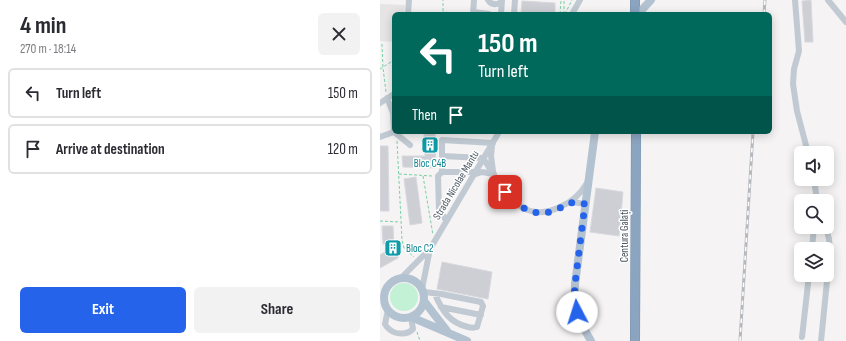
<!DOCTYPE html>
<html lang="en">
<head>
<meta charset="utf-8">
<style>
	body { margin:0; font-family:"Sofia Sans Condensed",sans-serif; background:#f2f2f3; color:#2b2b33; height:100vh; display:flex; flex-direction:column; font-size:15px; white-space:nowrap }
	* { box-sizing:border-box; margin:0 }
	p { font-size:13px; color:#7c7c81 }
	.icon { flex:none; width:22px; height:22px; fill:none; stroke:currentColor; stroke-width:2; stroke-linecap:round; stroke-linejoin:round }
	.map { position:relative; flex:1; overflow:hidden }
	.sheet { display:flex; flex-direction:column; background:#fff; width:380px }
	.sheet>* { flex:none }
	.hud { position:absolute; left:12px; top:12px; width:380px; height:122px; border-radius:6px; box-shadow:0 2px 10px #0003; background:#00695c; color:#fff; overflow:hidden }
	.controls { position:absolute; left:414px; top:146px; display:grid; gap:8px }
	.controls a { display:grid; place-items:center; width:40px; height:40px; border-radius:6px; background:#fff; box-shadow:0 2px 10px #0003; font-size:20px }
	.pin { position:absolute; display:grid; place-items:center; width:34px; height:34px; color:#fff; margin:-17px; border-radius:8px; box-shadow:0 2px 6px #0006 }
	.me { position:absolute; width:44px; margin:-22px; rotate:355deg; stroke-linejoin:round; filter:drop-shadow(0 0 3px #0008) }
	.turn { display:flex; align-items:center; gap:14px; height:84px; padding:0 20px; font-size:18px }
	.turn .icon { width:52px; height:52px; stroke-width:2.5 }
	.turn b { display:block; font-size:28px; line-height:34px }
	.then { display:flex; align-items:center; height:38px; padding:0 20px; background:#0003; gap:8px; font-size:15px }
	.round { display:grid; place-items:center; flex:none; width:42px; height:42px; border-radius:6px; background:#f2f2f3 }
	.summary { display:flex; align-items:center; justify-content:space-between; height:68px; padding:0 20px }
	h1 { font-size:24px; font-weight:700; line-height:30px }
	.button { display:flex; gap:8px; margin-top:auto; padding:8px 20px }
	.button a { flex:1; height:46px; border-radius:6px; background:#2563eb; color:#fff; font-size:16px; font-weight:700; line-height:46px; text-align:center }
	.button a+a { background:#f2f2f3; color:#2b2b33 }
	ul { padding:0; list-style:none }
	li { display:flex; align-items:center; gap:12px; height:50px; margin:0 8px 6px; padding:0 12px; border:2px solid #e1e1e2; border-radius:6px }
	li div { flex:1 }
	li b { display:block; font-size:15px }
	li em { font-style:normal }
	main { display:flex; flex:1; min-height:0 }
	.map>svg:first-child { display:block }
</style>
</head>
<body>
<main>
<section class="sheet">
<div class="summary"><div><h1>4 min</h1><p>270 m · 18:14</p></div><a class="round"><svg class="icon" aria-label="close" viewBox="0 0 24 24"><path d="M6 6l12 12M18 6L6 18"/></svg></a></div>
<ul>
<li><svg class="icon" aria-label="left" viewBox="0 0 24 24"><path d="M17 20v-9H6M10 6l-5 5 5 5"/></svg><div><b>Turn left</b></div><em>150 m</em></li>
<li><svg class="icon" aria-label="arrive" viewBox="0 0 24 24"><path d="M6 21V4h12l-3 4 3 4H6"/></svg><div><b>Arrive at destination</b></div><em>120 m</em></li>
</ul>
<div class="button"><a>Exit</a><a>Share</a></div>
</section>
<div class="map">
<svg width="466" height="341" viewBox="0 0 466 341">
	<rect width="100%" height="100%" fill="#f5f3f3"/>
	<path fill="#e6e4e5" d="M0,4L25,5L24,14H14V42L0,41Z"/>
	<path fill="#c3f1d5" d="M10 297a14 14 0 1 1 28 0a14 14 0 1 1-28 0Z"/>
	<path fill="#cdcfd5" stroke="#d7d9de" d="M431,0L433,42H425L422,1Z
		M142,1L175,3V14H141Z
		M44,132H55L56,168L23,167L22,156H45Z
		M0,146H8L9,211H0Z
		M36,177L42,223L30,225L24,179Z
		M216,188L243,192L239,236L210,232Z
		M2,226H13L14,246H18V258L0,268V255L14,246L3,244Z
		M62,262L112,272L108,299L57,289Z"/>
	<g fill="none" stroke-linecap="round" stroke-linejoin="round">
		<g stroke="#7690ad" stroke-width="10">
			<path id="highway" d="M255,0V14
				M255,341L256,132"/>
		</g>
		<path stroke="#7ad0a6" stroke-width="1" stroke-dasharray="3 2" stroke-linecap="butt" d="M63,11V0
			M63,14V12L86,14
			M180,14L181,0
			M184,14V0
			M185,14L192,0
			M2,44L3,68L6,92
			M0,69L14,60
			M17,141L22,240L24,248L34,257
			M19,174L52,176
			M43,176L53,235
			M0,221L20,222
			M37,332L40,341"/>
		<path stroke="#c1cad2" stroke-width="6" d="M108,0C111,5 115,5 120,3L122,0
			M415,0L419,51L414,69L413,84L417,111L428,153
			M448,0L466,22
			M93,12L109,14
			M28,14L29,0
			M93,14L94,0
			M121,14L122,0
			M134,14L135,0
			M192,14L200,0
			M7,98L13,113L14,132
			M0,103L14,94
			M14,132L30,145
			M0,137L14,132
			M112,146L111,156L113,171
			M62,156L103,158
			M103,158C122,186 139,227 180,207C192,202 200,195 207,183
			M62,172H95
			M93,175L102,172L114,174
			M434,179L437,201
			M192,202L205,204
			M66,220L59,210L58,176L62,172V140L113,143
			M432,249L434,227
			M21,278L50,249L119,132
			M42,289L50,249
			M44,292L61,294L101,302L103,306L97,327C94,328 92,328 88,327C70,323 62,311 55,294
			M61,307L101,315
			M8,310L5,324C6,326 7,328 9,329C15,335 28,335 33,329L31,317
			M422,337L429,275
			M441,341L450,251L449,239L446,227"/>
		<path stroke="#b3c2d1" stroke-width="8" d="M258,14L271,0
			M4 298a20 20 0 1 1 40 0a20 20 0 1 1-40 0Z
			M44,301L67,331
			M31,317L87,341
			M211,341C198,319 194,309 195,284L215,132"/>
		<use href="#highway" stroke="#8ba5c1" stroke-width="9"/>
		<g stroke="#b5b8bd" stroke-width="3">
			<path id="rail" d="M384,14L385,0
				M360,341L373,132"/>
		</g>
		<use href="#rail" stroke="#fff" stroke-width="1.5" stroke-dasharray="4.5" stroke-linecap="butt"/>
	</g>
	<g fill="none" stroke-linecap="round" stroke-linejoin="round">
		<path stroke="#2563eb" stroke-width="7" stroke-dasharray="0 12.6" d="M125,192C138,206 153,218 173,211C186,206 191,199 205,204L195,284L194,301L197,312"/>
	</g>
	<defs>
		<g id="building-square" transform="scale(0.9)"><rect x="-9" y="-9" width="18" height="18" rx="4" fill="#0f9aa8" stroke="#fff"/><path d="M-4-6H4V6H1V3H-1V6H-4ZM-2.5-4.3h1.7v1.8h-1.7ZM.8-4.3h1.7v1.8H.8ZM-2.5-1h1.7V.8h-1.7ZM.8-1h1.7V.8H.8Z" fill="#fff"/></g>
	</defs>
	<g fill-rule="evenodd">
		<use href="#building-square" x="50" y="145"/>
		<use href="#building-square" x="13" y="248"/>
	</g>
	<g text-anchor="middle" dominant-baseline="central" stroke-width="3" stroke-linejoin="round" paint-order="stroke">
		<g font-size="11" fill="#0d838f" stroke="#fff">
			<text x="50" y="163">Bloc C4B</text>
			<text x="26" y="248" text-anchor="start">Bloc C2</text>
		</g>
		<g font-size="11" fill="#4a5661" stroke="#fff">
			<text transform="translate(76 185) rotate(-59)">Strada Nicolae Mantu</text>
			<text transform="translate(244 236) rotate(-90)">Centura Galați</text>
		</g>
	</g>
</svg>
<div class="controls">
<a><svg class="icon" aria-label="sound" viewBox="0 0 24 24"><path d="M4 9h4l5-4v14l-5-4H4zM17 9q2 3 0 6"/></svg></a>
<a><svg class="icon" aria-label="search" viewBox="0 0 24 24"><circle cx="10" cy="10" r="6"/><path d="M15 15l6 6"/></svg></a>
<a><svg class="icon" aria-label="layers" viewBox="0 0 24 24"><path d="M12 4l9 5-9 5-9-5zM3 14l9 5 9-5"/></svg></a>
</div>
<div class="pin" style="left:125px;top:192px;background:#d93025"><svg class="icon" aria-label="arrive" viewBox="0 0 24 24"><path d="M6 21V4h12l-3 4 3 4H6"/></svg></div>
<svg class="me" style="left:197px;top:312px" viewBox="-20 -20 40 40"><circle r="19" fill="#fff"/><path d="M0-13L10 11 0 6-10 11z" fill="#2563eb"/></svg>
<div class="hud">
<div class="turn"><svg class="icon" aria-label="left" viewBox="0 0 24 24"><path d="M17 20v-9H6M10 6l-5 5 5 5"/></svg><div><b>150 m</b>Turn left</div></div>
<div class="then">Then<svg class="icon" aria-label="arrive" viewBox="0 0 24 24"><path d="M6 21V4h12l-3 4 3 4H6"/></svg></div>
</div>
</div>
</main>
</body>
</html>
